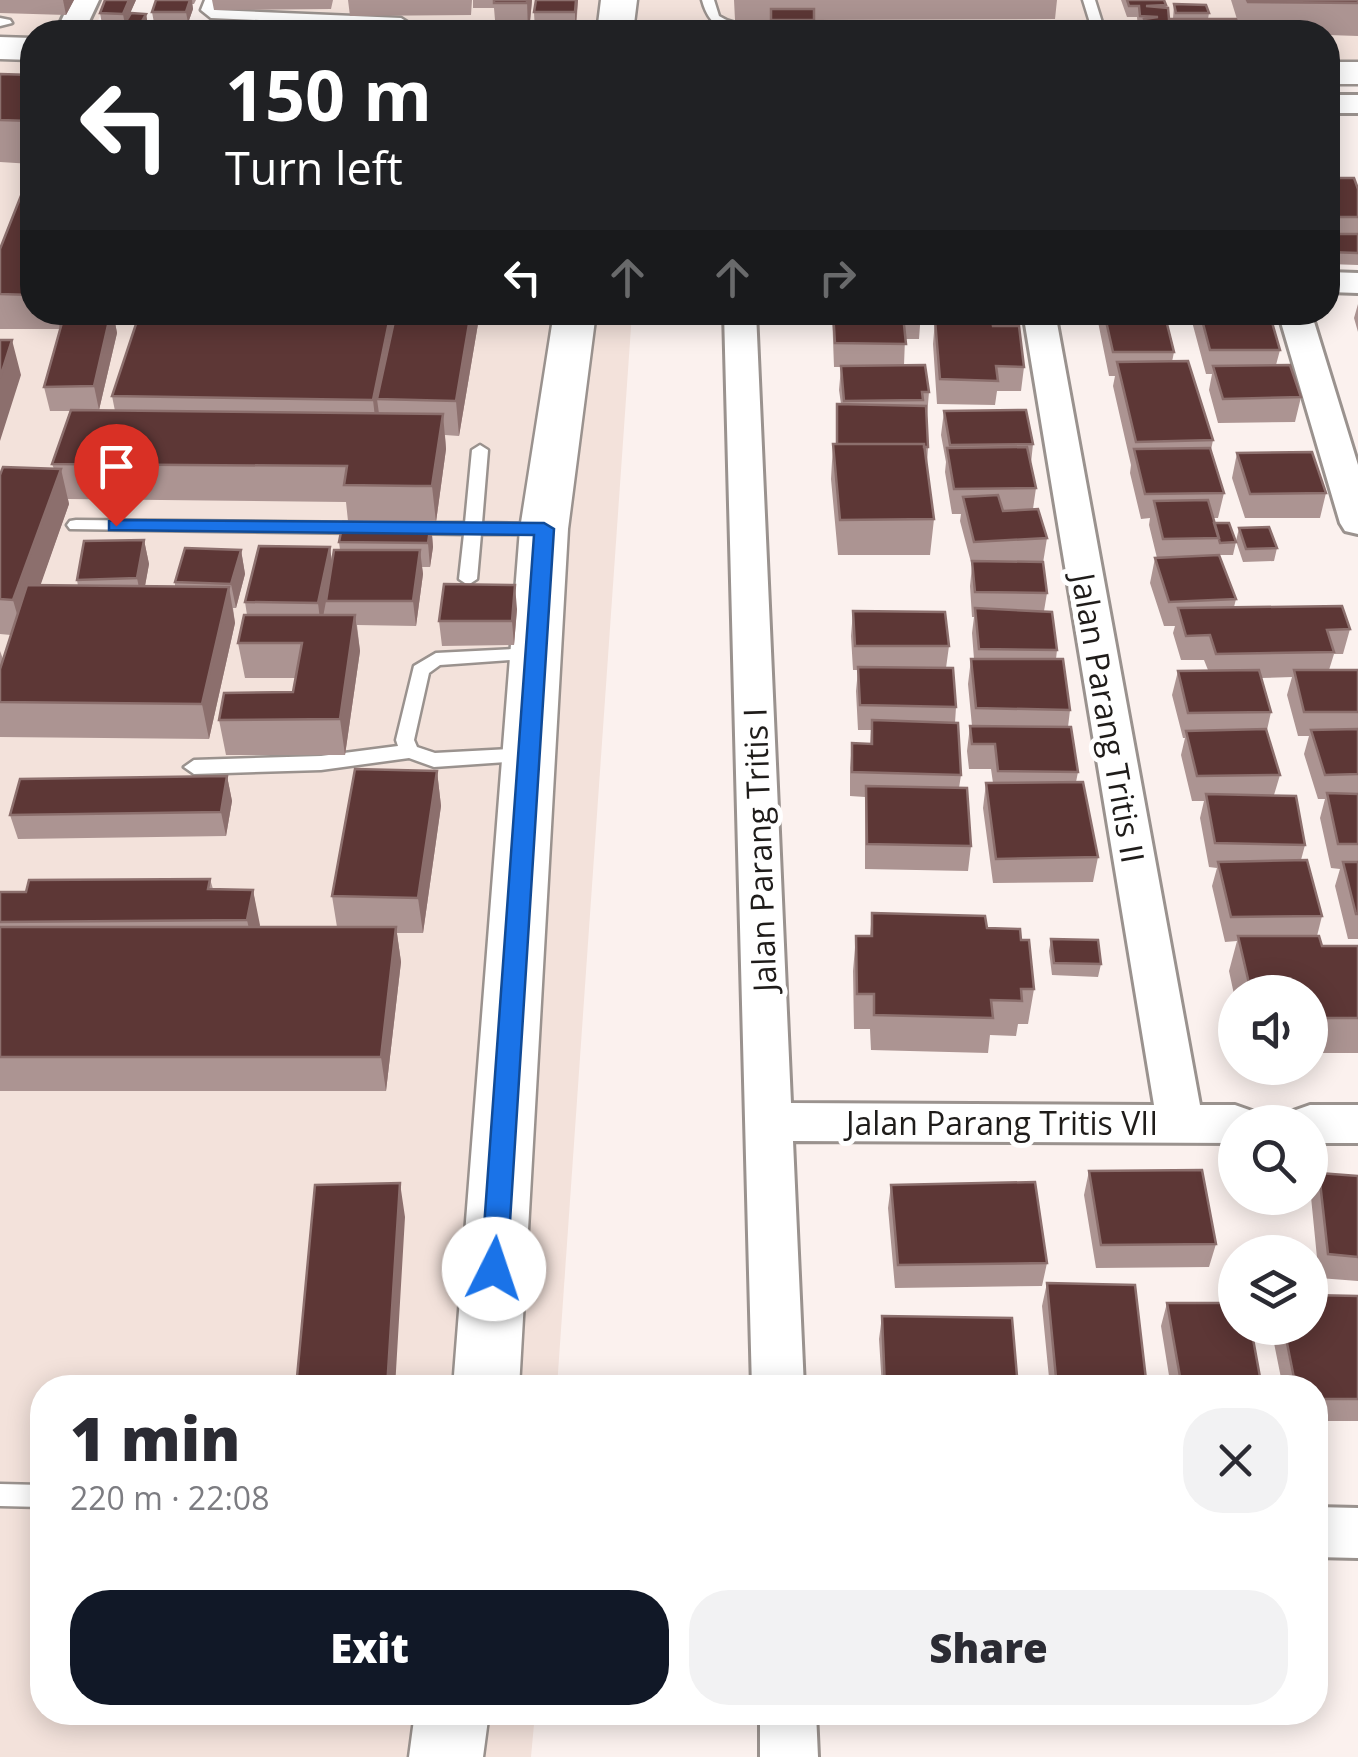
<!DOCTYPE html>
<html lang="en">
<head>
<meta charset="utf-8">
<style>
	body { margin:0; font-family:"Open Sans",sans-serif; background:#f2f2f3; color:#2b2b33; height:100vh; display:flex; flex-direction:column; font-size:38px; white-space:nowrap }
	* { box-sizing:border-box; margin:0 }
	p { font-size:32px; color:#7c7c81 }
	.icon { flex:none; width:55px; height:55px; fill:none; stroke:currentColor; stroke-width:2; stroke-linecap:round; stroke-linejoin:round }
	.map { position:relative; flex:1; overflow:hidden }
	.sheet { position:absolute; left:30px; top:1375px; width:1298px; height:350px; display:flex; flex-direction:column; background:#fff; border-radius:40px; box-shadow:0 5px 25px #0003 }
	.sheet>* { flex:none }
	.hud { position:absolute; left:20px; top:20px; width:1320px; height:305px; border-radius:40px; box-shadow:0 5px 25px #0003; background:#202124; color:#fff; overflow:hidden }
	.fabs { position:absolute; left:1218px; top:975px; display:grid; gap:20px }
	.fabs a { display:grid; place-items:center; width:110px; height:110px; border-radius:50%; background:#fff; box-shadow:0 5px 25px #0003; font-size:50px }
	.pin { position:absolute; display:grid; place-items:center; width:85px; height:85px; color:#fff; margin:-102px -42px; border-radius:50% 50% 50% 0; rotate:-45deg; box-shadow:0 0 10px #0007 }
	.pin .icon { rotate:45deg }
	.me { position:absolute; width:110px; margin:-55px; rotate:4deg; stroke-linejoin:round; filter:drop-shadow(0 0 8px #0008) }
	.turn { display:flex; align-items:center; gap:35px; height:210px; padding:0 40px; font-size:45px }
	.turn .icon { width:130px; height:130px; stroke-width:2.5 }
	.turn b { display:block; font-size:70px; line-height:85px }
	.lanes { display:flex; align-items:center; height:95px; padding:0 40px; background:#0003; justify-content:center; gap:50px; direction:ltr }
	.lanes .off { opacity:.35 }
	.round { display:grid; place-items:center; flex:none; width:105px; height:105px; border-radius:40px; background:#f2f2f3 }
	.summary { display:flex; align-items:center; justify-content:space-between; height:170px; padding:0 40px }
	h1 { font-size:60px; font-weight:800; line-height:75px }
	.cta { display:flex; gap:20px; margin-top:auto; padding:20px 40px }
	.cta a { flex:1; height:115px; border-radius:40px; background:#111827; color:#fff; font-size:40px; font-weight:800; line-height:115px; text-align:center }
	.cta a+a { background:#f2f2f3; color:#2b2b33 }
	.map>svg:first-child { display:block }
</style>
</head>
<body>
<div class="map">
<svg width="1358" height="1757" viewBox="0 0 1358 1757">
	<rect width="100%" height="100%" fill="#fbf1ee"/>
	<path fill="#f3e2db" d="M0,0H107L93,32H32V312L632,313L557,1387L42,1388V1712L535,1713L531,1757H0Z
		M230,0H1358V73H1328V32H223Z"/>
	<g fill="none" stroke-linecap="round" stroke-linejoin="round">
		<g stroke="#9a928e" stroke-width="5">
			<path id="lane" d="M205,0H217L215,10L401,18L423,32H408L398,26L211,18L201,10Z
				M702,0H714L719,16C738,28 756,22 773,32C739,34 712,38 702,0Z
				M1083,0H1095L1105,32H787L794,28L1091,26Z
				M0,18L10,20L12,23L0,26Z
				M480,445L488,450L482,523L544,524L553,529L544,534H481L477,579L468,585L459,579L464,534L403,533L394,528L403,523H465L472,450Z
				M76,520L369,523L378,528L369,533L70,529L67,525L70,521Z
				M534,648L543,654L540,658L440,665L429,673L414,740L417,747L435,753L528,748L538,755L535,760L434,767L409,758L321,770L194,774L184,767L194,760L321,756L398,746L396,740L414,666L436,653Z
				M0,1484L42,1485V1507L0,1506Z"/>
		</g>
		<g stroke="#9a928e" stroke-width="6">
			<path id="street" d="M71,0H99L84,32H56Z
				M1328,95H1358V113H1328Z
				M1328,272L1358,273V293L1328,292Z
				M724,312H756L791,1103L1154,1105L1023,312H1055L1200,1105H1235L1252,1111L1258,1122H1235V1143L793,1141L804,1388H752Z
				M1278,312H1311L1358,465V534L1345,531L1340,523Z
				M1310,1105H1358V1143H1310V1122H1287L1293,1111Z
				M1315,1507L1358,1508V1558L1315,1557Z
				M760,1712H816L818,1757H760Z"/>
		</g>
		<g stroke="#9a928e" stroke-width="5">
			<path id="secondary" d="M601,0H637L633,32H597Z
				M0,37L32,38V60L0,59Z
				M1328,62H1358V84H1328Z
				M554,312H596L568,529L519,1388H453L520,529Z
				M415,1712H489L483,1757H409Z"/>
		</g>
		<use href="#lane" fill="#fff" fill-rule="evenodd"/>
		<use href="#street" fill="#fff" fill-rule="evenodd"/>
		<use href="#secondary" fill="#fff" fill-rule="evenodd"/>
	</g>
	<path fill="#ac9492" d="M0,0H74L66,15L0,13Z
		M136,0L128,17L146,14L148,25L144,32H120L124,25L102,24L100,13Z
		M156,0H196L194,4H192L193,9L188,23H154L152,12Z
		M212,0H333L331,9L214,10Z
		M348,0H472L471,15L350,16Z
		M473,0H532L529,32H496L494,8H473Z
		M578,0L576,32H535L534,12Z
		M734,0H1057L1055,19L814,20V32L771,31V20H735Z
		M1121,0H1164L1169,19H1173L1174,4L1209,13L1208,19L1239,26L1238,32H1143V28H1138L1137,17H1127Z
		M1231,0H1358V36L1328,35V32H1241Z
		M0,74L32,75V164L0,162Z
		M32,178V312H113L117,333L99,410L115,411L112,396L480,312L459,436L445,435L446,449L436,522L348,521L346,502L68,499L69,504L40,585L78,586L77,580L144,540L149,564L145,586L175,587V582L241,550L245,574L236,608H233L235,623L209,739L0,737V651L3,659L11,635L0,634V475L54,469L52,464L70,411H50L44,387L60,329H0V249Z
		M1328,178L1358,189V265L1328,264Z
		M1358,304V332L1354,318Z
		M832,312H921L919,339H905L904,365L929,392L927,416L928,447L927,464L934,519L930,555H838L831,479L833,444H836L837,404H841L839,390L841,367H834Z
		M1097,312H1164L1174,352L1172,362L1213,440L1211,450L1224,493L1218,518H1213L1214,523L1236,542L1233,555H1219L1236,599L1234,607L1350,629L1343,654H1334L1329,670H1358V939H1348L1335,886L1340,869L1331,868L1320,818L1325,799H1318L1304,754L1309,736H1298L1287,695L1292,677L1261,678L1271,712L1267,730L1280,775L1274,795L1305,845L1301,860L1322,916L1317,936L1322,946H1358V1053H1310V992H1235V999L1229,971L1237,941L1225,942L1212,886L1217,868L1209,867L1200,818L1204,801H1192L1181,755L1185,738H1183L1172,695L1178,671L1208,670L1204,660H1181L1173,633L1175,626H1164L1150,583L1155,558H1157L1149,525L1150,518L1141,519L1130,473L1131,465L1113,386L1115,376H1109L1097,317Z
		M1192,312H1269L1280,350L1276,365L1301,397L1295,422L1218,423L1209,390L1212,374H1206L1191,318Z
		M935,320L993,326L1024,367L1021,391H997L995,405L937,404L933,344Z
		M944,411L1033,444L1031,463L1036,488L1033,509L1047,538L1043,563L1047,593L1044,611L1057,650L1056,659L1070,710L1068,727L1078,772L1076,782L1098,857L1093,882L993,883L983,808L986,783H993L991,769H969L967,751L970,726H972L968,684L971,659H974L972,633L974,617H972L970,586L972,566L960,521L961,514H952L945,472L946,462L941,435Z
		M1237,453L1326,493L1320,518H1245L1232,478Z
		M431,523L433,547L430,567H422L423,574L416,626L357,625L360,651L345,755H226L219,720L293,692L295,678H245L238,643L247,615L245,602L330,547L332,563L340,550L339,542Z
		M1239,528L1277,548L1274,561L1243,562L1236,541Z
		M517,609L514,645L442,646L439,621Z
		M853,611L949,646L946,668L956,707L955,723L961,775L959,788L971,846L968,871L865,869V797L850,796V768L852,743L870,744L871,730H858L856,691L858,670H853L851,636Z
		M437,771L441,806L423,933H397L401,962L386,1091H0V892H26L210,879L213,889L253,890L259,927H337L332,896Z
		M227,776L232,801L226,836L18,839L10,815Z
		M872,913L987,928L1021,940L1034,989L1028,1024H1018L1016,1036L990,1035L988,1053L871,1050L870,1029H854L853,971L856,936H870Z
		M1051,939L1101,964L1098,977L1052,975L1049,951Z
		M1089,1171L1216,1244L1209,1267L1096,1268L1084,1195Z
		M1319,1173L1358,1176V1281L1319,1278L1311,1197Z
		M891,1185L1047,1263L1042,1286L895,1288L888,1208Z
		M1047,1283L1147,1388H1050L1042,1306Z
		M1358,1296V1421H1315V1388H1283L1271,1328H1310Z
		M1167,1303L1262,1388H1171L1161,1326Z
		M882,1316L1018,1388H882L879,1339Z"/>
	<path fill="#8c6f6d" d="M63,0H74L66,15Z
		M129,0H136L125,25L123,14Z
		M190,0H192L193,9L188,23L186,12Z
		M527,0H532L529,32H528Z
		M576,0H578L575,32V12Z
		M146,14L148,25L144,32H136Z
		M57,312H66L60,329Z
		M111,312H113L117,333L99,410L94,386Z
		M391,312H402L377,399L380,421L377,435L373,400Z
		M471,312H480L459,436L456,401Z
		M12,340L21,375L0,441V378Z
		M443,414L446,449L436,522L432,486Z
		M61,469L69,504L23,635L13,600Z
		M431,523L433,547L430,567L428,543Z
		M144,540L149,564L142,602L137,578Z
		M330,547L333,571L326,601L321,628L318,603Z
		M241,550L245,574L236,608L231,584Z
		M420,550L423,574L416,626L413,601Z
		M515,585L517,609L514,645L512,621Z
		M229,587L235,623L209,739L202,704Z
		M355,615L360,651L345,755L340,719Z
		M437,771L441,806L423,933L418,898Z
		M227,776L232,801L226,836L221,812Z
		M253,890L260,925L255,955L247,920Z
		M396,927L401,962L386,1091L381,1057Z
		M400,1183L405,1217L395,1388H387Z"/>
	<path fill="#5d3736" stroke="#8c6f6d" stroke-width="2.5" d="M105,0H129L123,14L100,13Z
		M156,0H190L186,12H152Z
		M494,0H527V3H494Z
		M536,0H576L575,12H534Z
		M1127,0H1164L1166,5L1146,6L1168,8L1169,19H1236L1239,26H1146L1144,19L1158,17L1140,16L1139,6H1129Z
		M1247,0H1358V3L1248,2Z
		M1174,4L1206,5L1209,13H1176Z
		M771,9H814V20H771Z
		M131,13L146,14L136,32L120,31Z
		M0,74L32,75V121L0,120Z
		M28,178H32V295L0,294V249Z
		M1328,178H1354L1358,189V217H1328Z
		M1328,234H1358V253L1328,252Z
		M65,312H111L94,386L44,387Z
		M140,312H391L373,400L112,396Z
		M396,312H471L456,401L377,399Z
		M833,312H921L922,315H903L906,344L835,343Z
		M1104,312H1164L1174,352H1113Z
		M1200,312H1269L1280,350H1210Z
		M935,320L992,321L993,326H1019L1024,367L996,366L998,381L940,379Z
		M0,340H12L0,378Z
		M1188,361L1213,440L1136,442L1117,362Z
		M925,365L929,392H922L923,400L844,401L841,366Z
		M1290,365L1301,397L1223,399L1213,366Z
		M837,404L926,406L928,447H924V444H837Z
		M71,410L443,414L432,486H416L344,485L347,466L52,464Z
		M1026,410L1033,444L950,445L944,411Z
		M833,444H924L934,519L840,520Z
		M1027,447L1036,488L954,489L947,448Z
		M1210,448L1224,493L1145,494L1134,449Z
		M1312,452L1326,493L1250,494L1237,453Z
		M3,467L61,469L13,600L0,599V475Z
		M998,495L1003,511L1038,509L1047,538L974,542L963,497Z
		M1208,500L1219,538L1163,539L1154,501Z
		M343,522L431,523L428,543L339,542Z
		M1214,523H1229L1236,542L1220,543Z
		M1269,527L1277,548L1246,549L1239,528Z
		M144,540L137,578L77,580L84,541Z
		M259,546L330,547L318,603L245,602Z
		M185,548L241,550L231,584L175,582Z
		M334,550H420L413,601H326Z
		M1219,555L1236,599L1169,602L1155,558Z
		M972,561L1043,562L1047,593L975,592Z
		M444,584L515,585L512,621H439Z
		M27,585L229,587L202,704L0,702V669Z
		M1342,606L1350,629L1327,630L1334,652L1216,654L1210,635L1186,636L1178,608Z
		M975,608L1052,612L1057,650L979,649Z
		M853,611L945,612L949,646H855Z
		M244,615H355L340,719L219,720L224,693L293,692L302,643H238Z
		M971,659H1063L1070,710L976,708Z
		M858,667L953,668L956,707L860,705Z
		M1259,670L1271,712L1188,713L1178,671Z
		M1294,670H1358V712H1304Z
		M872,720L958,723L961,775L852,772V743L872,744Z
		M970,726L1071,727L1078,772L998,771L995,744H972Z
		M1266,729L1280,775L1197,776L1186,731Z
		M1358,729V774L1325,775L1311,730Z
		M355,769L437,771L418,898L332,896Z
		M227,776L221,812L10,815L20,779Z
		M1083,782L1098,857L996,859L986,783Z
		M866,786L967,788L971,846L867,844Z
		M1327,793L1358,794V844H1338Z
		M1206,794L1296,796L1305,845L1215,843Z
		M1307,860L1322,916L1231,917L1218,862Z
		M1343,862H1358V914H1356Z
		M210,879L208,889L253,890L247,920L0,922V892H26L29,880Z
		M872,913L985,916L987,928L1020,929L1021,940H1029L1034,989H1021L1022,1001L991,1000L993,1018L874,1015V994H857L856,936H872Z
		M0,927H396L381,1057H0Z
		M1238,936H1319L1322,946H1358V1018H1310V992H1251Z
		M1051,939L1098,940L1101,964L1054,963Z
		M1202,1170L1216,1244L1101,1245L1089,1171Z
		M1319,1173L1358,1176V1257L1328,1254Z
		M1035,1182L1047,1263L898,1265L891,1185Z
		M400,1183L387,1388H296L315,1185Z
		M1047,1283L1135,1285L1147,1388H1057Z
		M1310,1295L1358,1296V1399H1315V1388H1296L1284,1328H1310Z
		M1167,1303H1235V1328H1251L1262,1388H1182Z
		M882,1316L1012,1318L1018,1388H885Z"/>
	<path fill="#1a73e8" stroke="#114b97" stroke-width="2.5" d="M116,520L544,523L554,529L507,1269L503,1277L494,1280L485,1277L481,1269L534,535L109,530V521Z"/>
	<g text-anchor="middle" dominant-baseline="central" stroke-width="10" stroke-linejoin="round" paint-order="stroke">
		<g font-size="32" fill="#1f1c1a" stroke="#fff">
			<text transform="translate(1109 718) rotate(80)">Jalan Parang Tritis II</text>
			<text transform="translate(759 850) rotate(-92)">Jalan Parang Tritis I</text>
			<text x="1002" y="1122">Jalan Parang Tritis VII</text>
		</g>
	</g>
</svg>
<div class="fabs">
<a><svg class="icon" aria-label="sound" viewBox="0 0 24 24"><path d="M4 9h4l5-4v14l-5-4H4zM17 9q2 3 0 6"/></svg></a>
<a><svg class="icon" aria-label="search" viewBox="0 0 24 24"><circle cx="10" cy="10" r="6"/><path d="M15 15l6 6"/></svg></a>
<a><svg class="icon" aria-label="layers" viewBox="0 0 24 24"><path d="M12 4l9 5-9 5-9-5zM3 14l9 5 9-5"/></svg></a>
</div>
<div class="pin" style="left:116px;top:526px;background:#d93025"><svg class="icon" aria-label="arrive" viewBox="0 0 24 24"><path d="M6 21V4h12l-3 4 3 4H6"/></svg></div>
<svg class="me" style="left:494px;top:1269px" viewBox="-20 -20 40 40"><circle r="19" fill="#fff"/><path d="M0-13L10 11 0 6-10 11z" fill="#1a73e8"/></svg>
<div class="hud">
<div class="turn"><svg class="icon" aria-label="left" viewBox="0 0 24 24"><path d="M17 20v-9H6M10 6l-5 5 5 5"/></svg><div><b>150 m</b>Turn left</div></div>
<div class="lanes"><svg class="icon" aria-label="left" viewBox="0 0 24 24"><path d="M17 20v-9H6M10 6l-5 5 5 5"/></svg><svg class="icon off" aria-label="ahead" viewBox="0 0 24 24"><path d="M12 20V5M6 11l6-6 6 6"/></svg><svg class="icon off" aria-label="ahead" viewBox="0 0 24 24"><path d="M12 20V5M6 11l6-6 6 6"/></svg><svg class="icon off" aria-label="right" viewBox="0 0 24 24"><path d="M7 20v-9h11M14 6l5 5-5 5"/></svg></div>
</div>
<section class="sheet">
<div class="summary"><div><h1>1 min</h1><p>220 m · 22:08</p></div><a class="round"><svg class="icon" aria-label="close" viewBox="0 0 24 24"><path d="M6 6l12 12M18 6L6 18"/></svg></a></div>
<div class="cta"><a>Exit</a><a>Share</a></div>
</section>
</div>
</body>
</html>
